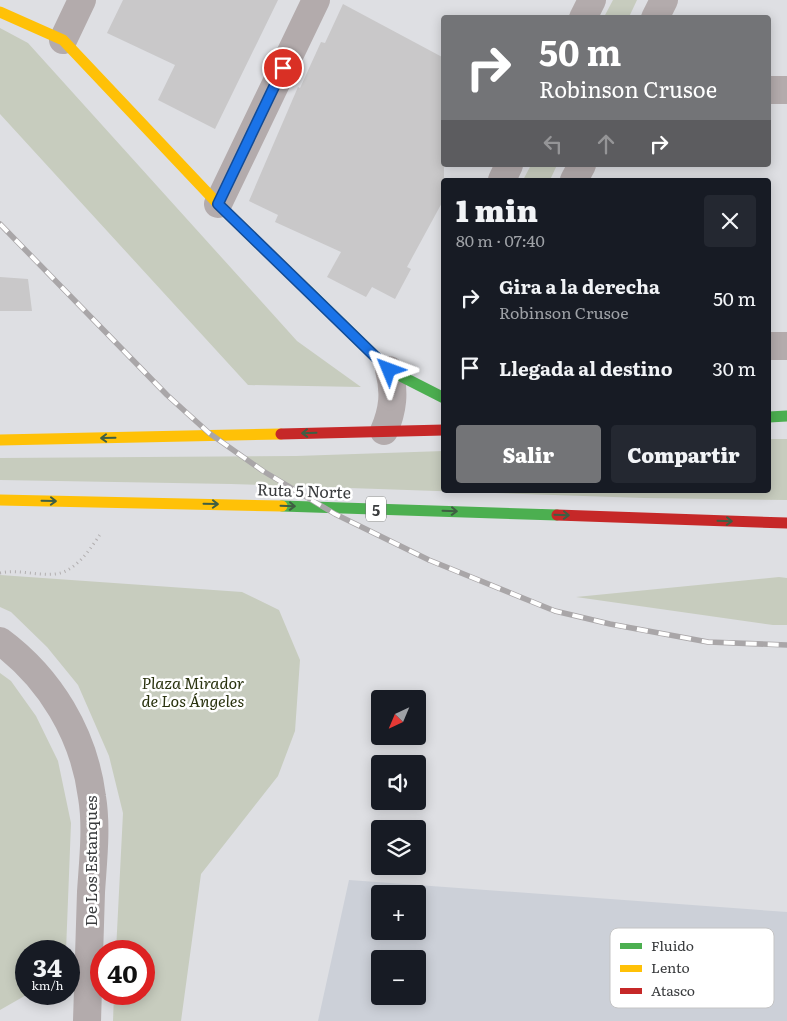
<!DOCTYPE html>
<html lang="es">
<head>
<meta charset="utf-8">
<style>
	body { margin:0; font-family:Literata,serif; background:#242831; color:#f1f3f6; height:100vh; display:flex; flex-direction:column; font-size:19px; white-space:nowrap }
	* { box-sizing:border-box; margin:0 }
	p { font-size:16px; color:#9ea1a6 }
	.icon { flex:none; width:28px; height:28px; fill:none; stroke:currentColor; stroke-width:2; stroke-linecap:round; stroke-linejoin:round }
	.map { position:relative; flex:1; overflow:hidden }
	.side { position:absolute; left:441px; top:178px; width:330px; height:315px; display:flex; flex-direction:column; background:#171b24; border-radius:5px; box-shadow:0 2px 12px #0003 }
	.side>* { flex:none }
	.guide { position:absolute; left:441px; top:15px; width:330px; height:152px; border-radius:5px; box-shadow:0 2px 12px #0003; background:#737477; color:#fff; overflow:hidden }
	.needle { width:32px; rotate:224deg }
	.tools { position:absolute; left:371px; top:690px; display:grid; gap:10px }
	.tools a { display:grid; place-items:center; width:55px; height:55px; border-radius:5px; background:#171b24; box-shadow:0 2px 12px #0003; font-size:25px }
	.speed { position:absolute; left:15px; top:940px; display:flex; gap:10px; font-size:25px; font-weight:700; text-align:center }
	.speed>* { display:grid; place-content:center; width:65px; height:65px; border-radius:50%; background:#171b24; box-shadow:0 2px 12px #0003; line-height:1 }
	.speed small { font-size:12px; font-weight:400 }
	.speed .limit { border:8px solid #d22; background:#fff; color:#111 }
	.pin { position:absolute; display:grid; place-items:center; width:42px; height:42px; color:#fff; margin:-21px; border:2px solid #fff; border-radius:50%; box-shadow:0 1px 5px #0007 }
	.me { position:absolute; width:55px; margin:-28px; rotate:314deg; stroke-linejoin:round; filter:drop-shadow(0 0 4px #0008) }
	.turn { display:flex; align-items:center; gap:18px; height:105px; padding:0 15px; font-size:22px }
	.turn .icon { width:65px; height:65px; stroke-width:2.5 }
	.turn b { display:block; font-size:35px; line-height:42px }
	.lanes { display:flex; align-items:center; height:48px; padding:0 15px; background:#0003; justify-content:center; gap:25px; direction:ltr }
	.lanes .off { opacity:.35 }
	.round { display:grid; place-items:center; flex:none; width:52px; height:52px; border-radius:5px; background:#242831 }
	.head { display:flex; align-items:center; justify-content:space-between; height:85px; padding:0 15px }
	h1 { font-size:30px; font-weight:800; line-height:38px }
	.button { display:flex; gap:10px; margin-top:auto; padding:10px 15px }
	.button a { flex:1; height:58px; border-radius:5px; background:#737477; color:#fff; font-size:20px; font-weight:800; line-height:58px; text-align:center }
	.button a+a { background:#242831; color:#f1f3f6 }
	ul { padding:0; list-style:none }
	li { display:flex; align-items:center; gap:15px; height:70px; padding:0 15px }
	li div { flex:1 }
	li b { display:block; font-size:19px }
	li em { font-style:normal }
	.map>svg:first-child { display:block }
</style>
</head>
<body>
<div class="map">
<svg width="787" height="1021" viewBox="0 0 787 1021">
	<rect width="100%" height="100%" fill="#dedfe3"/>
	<path fill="#ccd0d8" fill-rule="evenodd" d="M349,880L787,912V1021H318ZM380,894H418V931H380ZM380,959H418V996H380Z"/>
	<path fill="#c7ccbe" d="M613,0H637L629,17H604Z
		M0,28L28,43L297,341L361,387L248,385L0,114Z
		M531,165H557L550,180H523Z
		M769,439H787V500L644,498L231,484L0,480V458L296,456L444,451V490H769Z
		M0,575L242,592L279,610L300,660L295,731L278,776L201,874L181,1021H113L114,994H144V951H116L123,813L109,756L78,685L47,647L11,612L0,607Z
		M779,577L787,578V625H773L576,597Z
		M0,673L11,681L36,716L58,761L71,823L66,951H26V994H28L0,1010Z"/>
	<path fill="#c9c8c9" d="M123,0H278L215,129L158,100L175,65L107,33Z
		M343,4L444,58V199L407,267L411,269L395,299L372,287L366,297L327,277L341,252L275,222L278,215L249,201L298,87L300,88L321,42L325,43Z
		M0,277L28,279L32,311H0Z"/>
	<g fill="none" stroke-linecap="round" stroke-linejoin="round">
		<path stroke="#b2afb0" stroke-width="3" stroke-dasharray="1 4" stroke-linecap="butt" d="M0,573C18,569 37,576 55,574C76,572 91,548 101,533"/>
		<path stroke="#b3abac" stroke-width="28" d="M583,18L592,0
			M655,18L664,0
			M63,40L82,0
			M769,90H787
			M502,180L509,165
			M574,180L582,165
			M218,204L316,0
			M769,346H787
			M384,431C393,410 395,392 389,370
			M0,641C50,678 84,734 92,797C97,827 93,861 91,892C90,935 88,978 87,1021"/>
		<path stroke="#4caf50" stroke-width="11" d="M308,291L389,370L444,398
			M769,417L787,416
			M282,506L557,515"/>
		<path stroke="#ffc107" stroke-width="11" d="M0,12L63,40L218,204L308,291
			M0,440L281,434
			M0,500L282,506"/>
		<path stroke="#c62828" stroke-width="11" d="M281,434L444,430
			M557,515L787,523"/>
		<g stroke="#a9a6a8" stroke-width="5.5">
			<path id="rail" d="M0,224L167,395L209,433L263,471L335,514L429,560L555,611L610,624L708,642L787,645"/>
		</g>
		<use href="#rail" stroke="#fff" stroke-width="4" stroke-dasharray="11" stroke-linecap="butt"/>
	</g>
	<defs><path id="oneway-shaft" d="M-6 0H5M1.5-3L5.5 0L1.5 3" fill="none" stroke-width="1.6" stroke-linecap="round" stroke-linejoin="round" transform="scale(1.25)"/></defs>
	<g stroke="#3f5e43">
		<use href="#oneway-shaft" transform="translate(309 433) rotate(178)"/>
		<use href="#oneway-shaft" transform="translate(108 438) rotate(179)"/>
		<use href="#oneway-shaft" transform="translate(49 501) rotate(1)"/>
		<use href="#oneway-shaft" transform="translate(211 504) rotate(1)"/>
		<use href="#oneway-shaft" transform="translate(288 506) rotate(2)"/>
		<use href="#oneway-shaft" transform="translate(450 511) rotate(2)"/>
		<use href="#oneway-shaft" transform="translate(562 515) rotate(2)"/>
		<use href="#oneway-shaft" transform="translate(725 521) rotate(2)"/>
	</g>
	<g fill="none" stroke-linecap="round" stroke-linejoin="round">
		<g stroke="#114b97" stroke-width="12">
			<path id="route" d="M283,68L218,204L389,370"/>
		</g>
		<use href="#route" stroke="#1a73e8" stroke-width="9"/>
	</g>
	<g text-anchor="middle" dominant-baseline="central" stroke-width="5" stroke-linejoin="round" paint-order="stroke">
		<rect fill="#fff" stroke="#747677" stroke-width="1" x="366" y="496.5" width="20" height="25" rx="4"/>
		<g font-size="15" font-weight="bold" fill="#393b3d">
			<text x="376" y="509">5</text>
		</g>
		<g font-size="16" fill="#393b3d" stroke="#fff">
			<text transform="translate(304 490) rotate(2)">Ruta 5 Norte</text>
			<text transform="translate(90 861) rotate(-90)">De Los Estanques</text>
		</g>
		<g font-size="16" font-style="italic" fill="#29320e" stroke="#fff">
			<text x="193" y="682">Plaza Mirador<tspan x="193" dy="18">de Los Ángeles</tspan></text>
		</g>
	</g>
	<rect x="610" y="928" width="164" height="80" rx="8" fill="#fff" stroke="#c4c4c5" stroke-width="1"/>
	<rect x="620" y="943" width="22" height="6" fill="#4caf50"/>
	<rect x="620" y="965" width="22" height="7" fill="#ffc107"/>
	<rect x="620" y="988" width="22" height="6" fill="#c62828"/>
	<g font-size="14" fill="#393b3d">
		<text x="651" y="951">Fluido</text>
		<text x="651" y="973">Lento</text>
		<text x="651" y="996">Atasco</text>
	</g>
</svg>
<div class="tools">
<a><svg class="needle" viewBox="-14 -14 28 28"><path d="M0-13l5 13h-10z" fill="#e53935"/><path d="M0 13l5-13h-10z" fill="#9ea1a6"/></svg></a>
<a><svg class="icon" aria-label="sound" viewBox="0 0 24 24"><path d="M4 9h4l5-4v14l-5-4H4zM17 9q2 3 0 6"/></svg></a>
<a><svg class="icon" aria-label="layers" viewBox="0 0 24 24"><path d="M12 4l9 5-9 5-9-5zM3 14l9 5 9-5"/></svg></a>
<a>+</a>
<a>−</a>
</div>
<div class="speed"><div>34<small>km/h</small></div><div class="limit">40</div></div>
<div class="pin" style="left:283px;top:68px;background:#d93025"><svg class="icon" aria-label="arrive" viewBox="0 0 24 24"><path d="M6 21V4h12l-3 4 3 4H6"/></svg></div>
<svg class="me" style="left:389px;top:370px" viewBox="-20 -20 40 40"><path d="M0-17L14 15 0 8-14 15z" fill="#1a73e8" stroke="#fff" stroke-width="4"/></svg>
<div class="guide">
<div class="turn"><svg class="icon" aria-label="right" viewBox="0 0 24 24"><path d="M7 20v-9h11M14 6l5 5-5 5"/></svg><div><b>50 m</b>Robinson Crusoe</div></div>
<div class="lanes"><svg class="icon off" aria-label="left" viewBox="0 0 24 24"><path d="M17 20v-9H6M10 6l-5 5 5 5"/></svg><svg class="icon off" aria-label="ahead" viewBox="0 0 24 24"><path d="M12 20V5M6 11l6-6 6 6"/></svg><svg class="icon" aria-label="right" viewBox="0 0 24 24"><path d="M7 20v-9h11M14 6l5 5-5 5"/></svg></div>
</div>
<section class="side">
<div class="head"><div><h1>1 min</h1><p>80 m · 07:40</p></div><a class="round"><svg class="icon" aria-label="close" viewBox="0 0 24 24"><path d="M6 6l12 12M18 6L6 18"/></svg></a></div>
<ul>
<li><svg class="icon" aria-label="right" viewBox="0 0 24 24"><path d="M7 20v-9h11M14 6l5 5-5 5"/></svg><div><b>Gira a la derecha</b><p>Robinson Crusoe</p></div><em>50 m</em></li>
<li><svg class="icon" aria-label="arrive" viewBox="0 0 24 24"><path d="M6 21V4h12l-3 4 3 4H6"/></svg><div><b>Llegada al destino</b></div><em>30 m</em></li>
</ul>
<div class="button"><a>Salir</a><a>Compartir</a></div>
</section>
</div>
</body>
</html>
